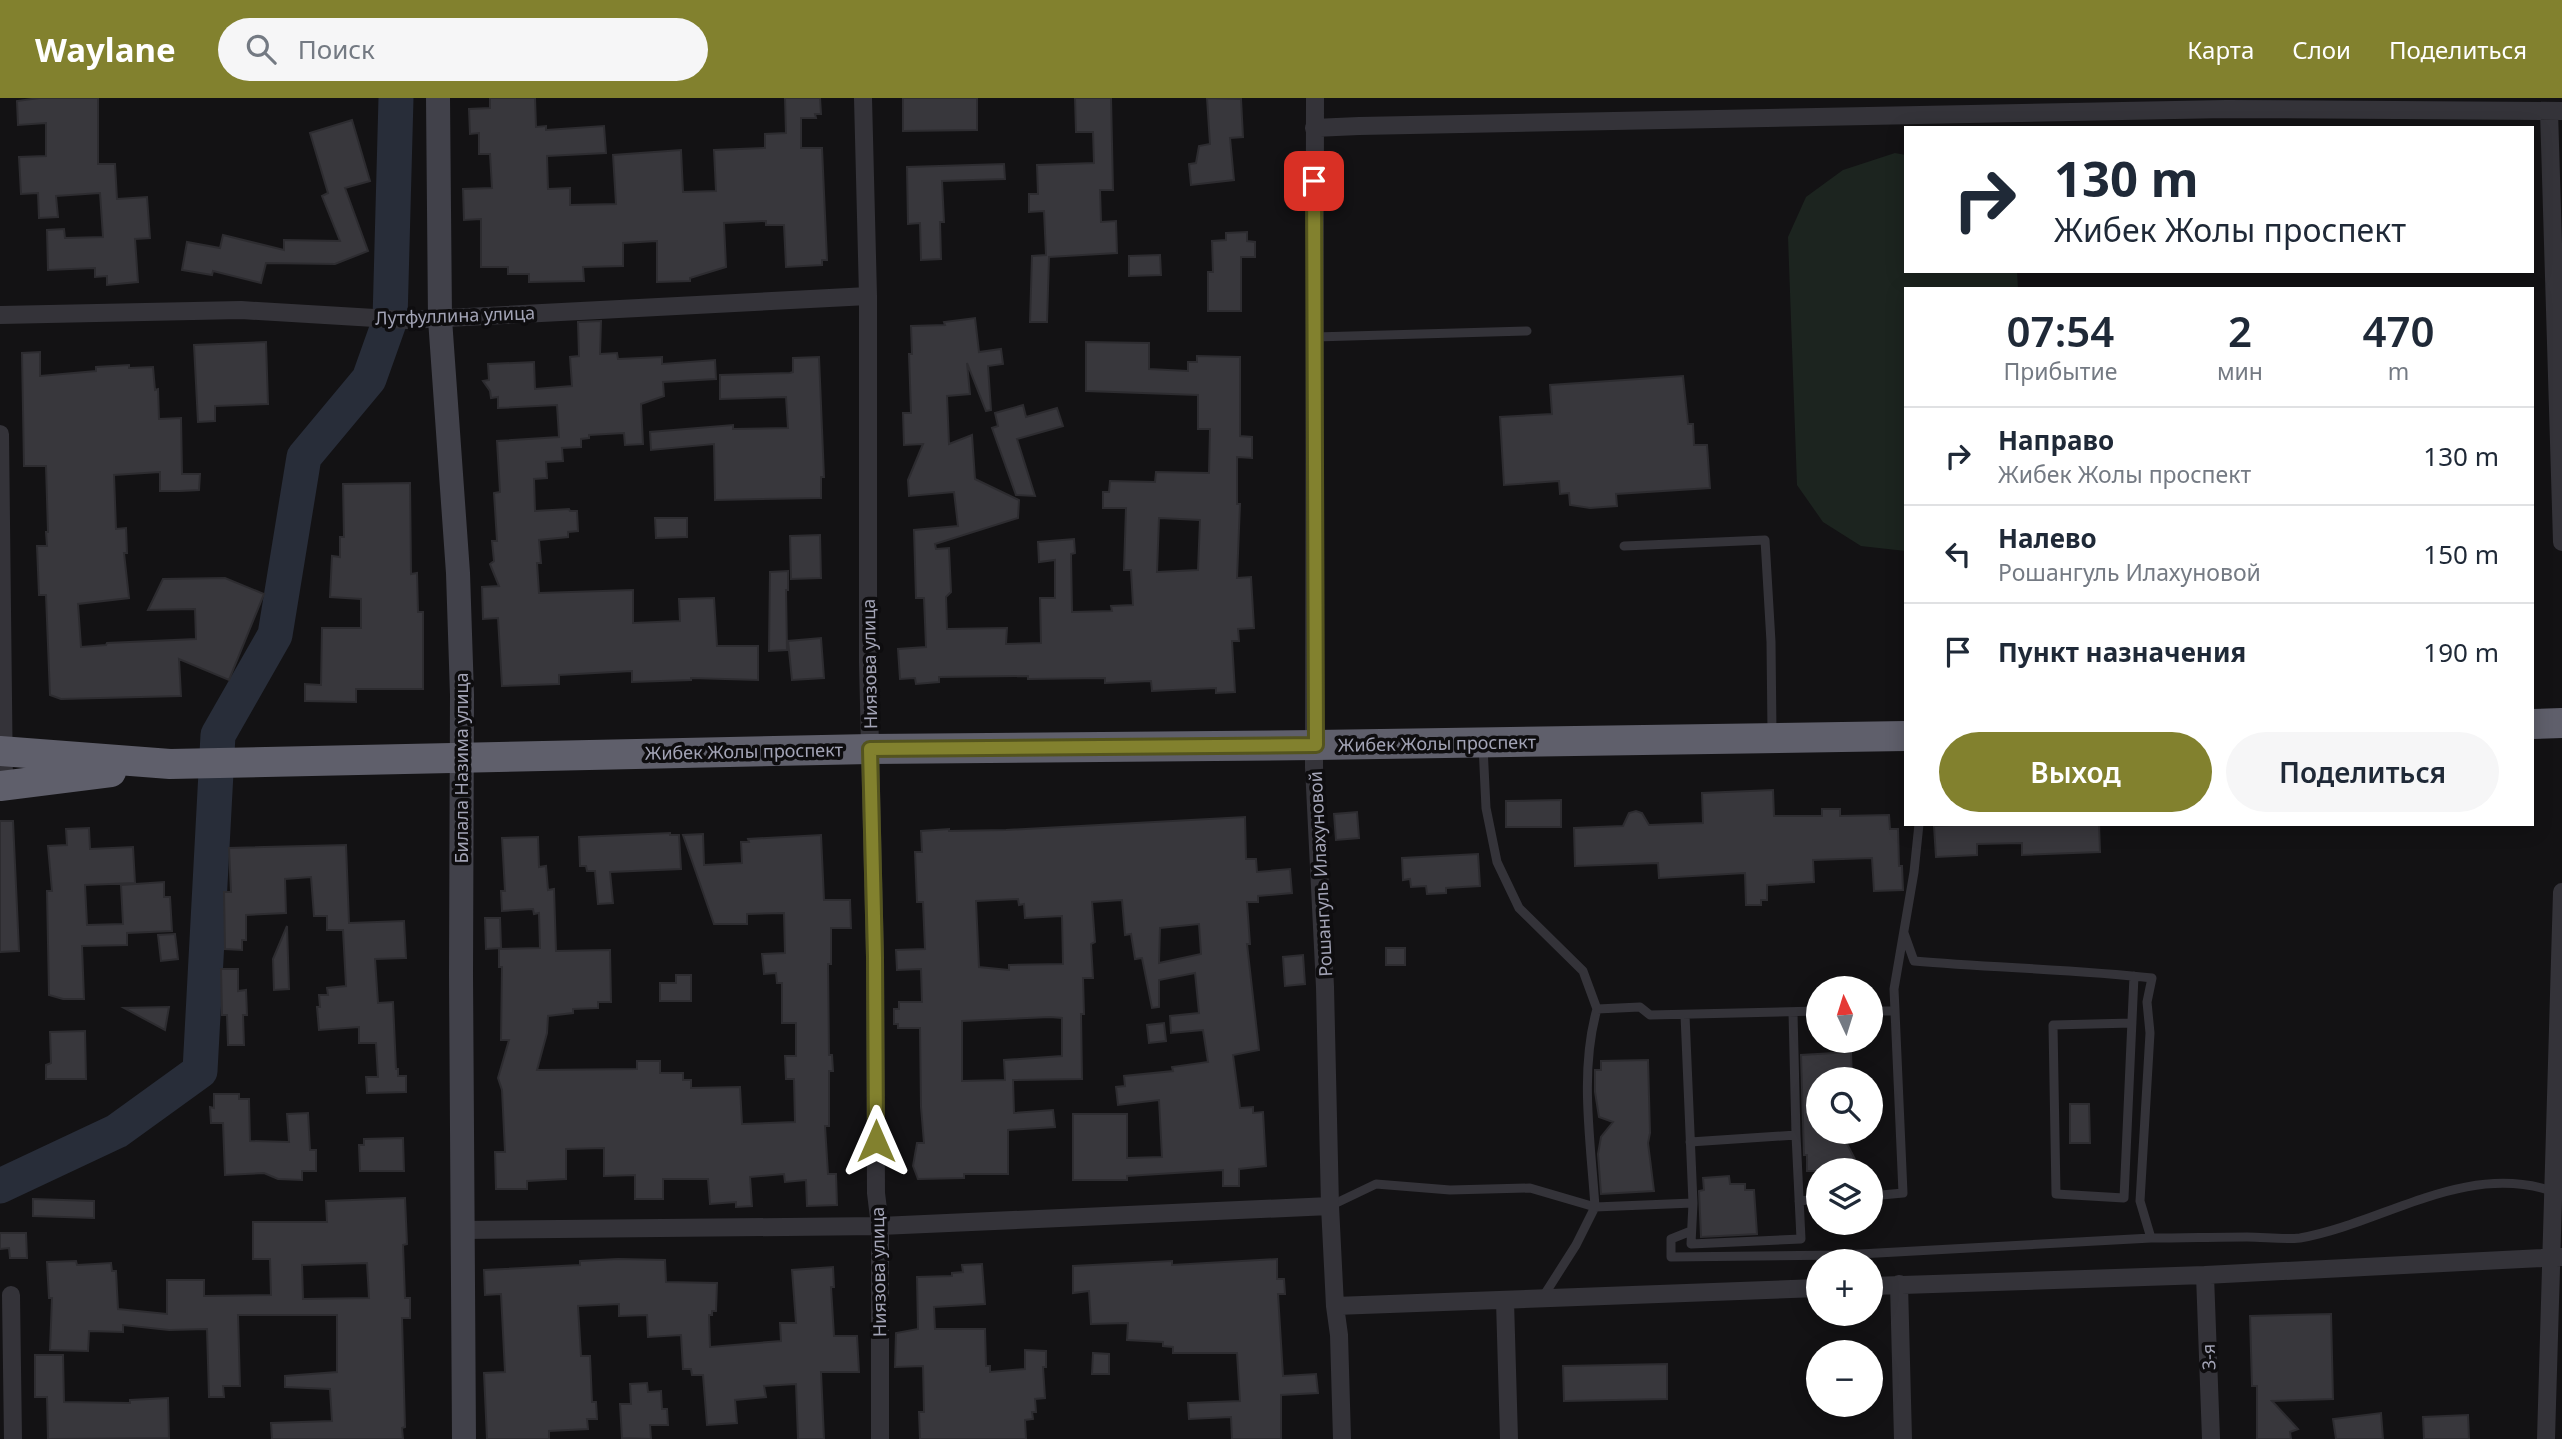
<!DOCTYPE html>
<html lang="ru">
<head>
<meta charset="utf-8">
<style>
	body { margin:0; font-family:"Noto Sans",sans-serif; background:#f6f6f7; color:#1f2937; height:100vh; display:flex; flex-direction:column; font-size:26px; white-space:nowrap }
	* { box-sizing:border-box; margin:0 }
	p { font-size:23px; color:#747a83 }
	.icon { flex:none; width:38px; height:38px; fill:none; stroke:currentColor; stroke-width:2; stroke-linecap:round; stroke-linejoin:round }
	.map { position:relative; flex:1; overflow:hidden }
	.drawer { position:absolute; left:1904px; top:189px; width:630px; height:539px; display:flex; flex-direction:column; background:#fff; border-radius:0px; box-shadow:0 4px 18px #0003 }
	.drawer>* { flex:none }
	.banner { position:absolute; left:1904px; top:28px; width:630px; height:147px; border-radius:0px; box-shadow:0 4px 18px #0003; background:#fff; color:#1f2937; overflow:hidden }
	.needle { width:46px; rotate:356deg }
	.buttons { position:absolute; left:1806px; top:878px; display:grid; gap:14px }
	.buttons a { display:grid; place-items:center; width:77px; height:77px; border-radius:50%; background:#fff; box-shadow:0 4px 18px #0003; font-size:35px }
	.pin { position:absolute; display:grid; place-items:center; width:60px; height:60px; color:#fff; margin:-30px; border-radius:14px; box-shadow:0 4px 10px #0006 }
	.me { position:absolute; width:77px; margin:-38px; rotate:0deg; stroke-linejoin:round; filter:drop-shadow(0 0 5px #0008) }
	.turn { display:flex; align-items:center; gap:24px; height:147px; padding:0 35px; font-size:32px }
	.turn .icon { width:91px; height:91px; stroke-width:2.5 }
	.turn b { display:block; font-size:49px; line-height:60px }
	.eta { display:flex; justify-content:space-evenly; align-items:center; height:119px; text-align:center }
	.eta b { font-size:42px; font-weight:600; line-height:49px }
	.action { display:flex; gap:14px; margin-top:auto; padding:14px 35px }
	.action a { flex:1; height:80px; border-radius:42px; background:#82812e; color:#fff; font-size:28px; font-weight:600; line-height:80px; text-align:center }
	.action a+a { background:#f6f6f7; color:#1f2937 }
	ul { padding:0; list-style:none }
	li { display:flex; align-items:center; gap:21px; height:98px; padding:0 35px; border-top:2px solid #e0e1e3 }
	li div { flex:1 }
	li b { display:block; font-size:26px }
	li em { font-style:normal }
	header { display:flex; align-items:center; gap:42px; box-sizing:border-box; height:98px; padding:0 35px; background:#82812e; color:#fff }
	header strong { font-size:33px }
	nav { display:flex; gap:38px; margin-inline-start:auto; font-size:24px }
	.search { width:490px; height:63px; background:#f6f6f7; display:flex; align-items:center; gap:18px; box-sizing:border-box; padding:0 24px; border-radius:38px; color:#747a83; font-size:26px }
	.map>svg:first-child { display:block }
</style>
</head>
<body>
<header>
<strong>Waylane</strong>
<div class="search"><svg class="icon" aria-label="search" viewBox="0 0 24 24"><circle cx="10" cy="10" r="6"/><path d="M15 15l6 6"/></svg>Поиск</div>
<nav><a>Карта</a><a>Слои</a><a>Поделиться</a></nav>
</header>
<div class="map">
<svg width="2562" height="1341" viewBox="0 0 2562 1341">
	<rect width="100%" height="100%" fill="#131214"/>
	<path fill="#1c241f" d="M1895,55L1906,57V173H2017L2018,191H1906V453L1861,448L1823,424L1797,387L1788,139L1806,99L1843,72Z"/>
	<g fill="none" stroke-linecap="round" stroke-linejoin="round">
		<path stroke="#282d39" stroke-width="35" d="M0,1088L117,1033L200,973L218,637L275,537L304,359L369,281L390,222L396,0"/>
	</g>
	<path fill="#38373c" stroke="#2d2c30" stroke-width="2" fill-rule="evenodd" d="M39,0H98V66H115L117,101L147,99L150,140L135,141L138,184L107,187V178L95,179V170L48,172L47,132L64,131L65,140L103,139L100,95L56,98L58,119L39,120L38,95L21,96L19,59L46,58V25L18,27L17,3Z
		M490,0H535L536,29L546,28V32L604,28L606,55L547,58L548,91L570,90V107L616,106L613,57L681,52L683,94L716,93L714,52L765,50V36L786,35L785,0H820L821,16H815L816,20H801V50H822L827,162H822V167L786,169L784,127H766V123L724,125L726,169L690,180V183L657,184V143L623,145V168L583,169L584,183L529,184V176H508V169H481V121L464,122L463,91L492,90L490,56H479V35L470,36L469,11L490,10Z
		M903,0H977V32L903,33Z
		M1075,0H1111L1113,92H1100L1101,124L1116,123L1117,155L1049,159L1047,224H1030L1032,158L1046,157L1044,113L1029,114V96H1038L1037,67L1094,65L1093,34H1076Z
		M1207,0L1241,1L1243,39L1230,40L1234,82L1191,87L1189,66L1196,65L1199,48L1210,46Z
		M352,22L370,83L345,90L368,153L335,166L266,165L261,185L213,173L212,177L182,172L187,144L220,150L223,137L284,152V142L340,143L322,98L328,95L310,35Z
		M1004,66L1005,81L942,83L944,124H940L941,161L921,162L920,125L908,126L907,69Z
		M1247,134V143L1255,144V159H1241V213H1208V174H1213L1212,143L1226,142V135Z
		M1160,157L1161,177L1129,178V158Z
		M975,220L979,254L1001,251L1003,266L988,268L991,312L986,313L967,265L970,296L947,298L949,346L972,337L975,381L1019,402L1018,420L935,446L936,451L949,450L951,494L946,499L947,531L1007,530L1006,546L1041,545L1040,500H1055V462L1039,464L1038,444L1074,441L1075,455L1071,456L1072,514L1112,513L1111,508L1133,507L1131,472H1124L1126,410H1103V394H1109L1110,383L1155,384L1156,374L1209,375L1210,331H1198V297L1086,293V244L1149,245V271L1188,273V264H1197V258L1240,259V338L1252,339V360L1237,359V406H1240L1237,480L1251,479L1254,530L1238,531L1239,543H1232L1235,594L1216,595V590L1152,593L1151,583L1105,585V580L1028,581V578L939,579V584L916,586L915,580L900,581L898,551L926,549L924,500H916L914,432L958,428L954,394L909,398L908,382L923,346L904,347L903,315H911L909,256H912L911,228L945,227L944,224ZM1159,420L1200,422L1198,472L1157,474Z
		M601,223L600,256L617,255L618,261L662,259V266L715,262L716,281L663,284L664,298L641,306L643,346L625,347L624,335L589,337V340L581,341V349L562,350L563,363L546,364L547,380L534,381L535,413L569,411L570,413H577L578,433L568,434V439L539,442L541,465H537L539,495L633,492V525L680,523L679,501L714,500L717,548H758V582L691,580V582L632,584V573L559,577V586L502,588L498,520L483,521L482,489L499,488L490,466L494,463L492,443H497L494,395L500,394L497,343L559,339L557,307L498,310V299L491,300L490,293L483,283L489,282L488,266L534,264L535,291L572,288L570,259L579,258L578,224Z
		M266,244L268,306L215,308V323L198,324L194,247Z
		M40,254V278L96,273V269L129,267V270L153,269L155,292L158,291L159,321L181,320L182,376H200L199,392L180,393H160V374L114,377L116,431L126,430L127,455H124L129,500L78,506L81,549L106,547L107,545L196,541L195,511L148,512L163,481L225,480L264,496L229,582L179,561L181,598L61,601L50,597L46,497H39L37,448H47L46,434H48L46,368H24L22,255Z
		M819,259L824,379H821V400L715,402L714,346L651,352L650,334L733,327V331L788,330L786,299L720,301V277L790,275L793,274V260Z
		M1683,278L1688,326H1693L1694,347H1707L1710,390L1616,396L1617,408L1590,410L1570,407L1569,395L1560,396L1559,383L1504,387L1500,319L1552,316L1550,287Z
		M1023,307L1026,319L1057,310L1063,328L1017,341L1035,398L1016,397L992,330L998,328L995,315Z
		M410,385L411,476L417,475L418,514H423V591H356V604L305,603V586L321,587L322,530H361V501L330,499L332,458L340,459V439H344L343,386Z
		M655,420H687V439L656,440Z
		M820,437L821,480L791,481L790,438Z
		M788,473V492H786L787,552L769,553L770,474Z
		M821,540L824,580L792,582L788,543Z
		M1773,692L1774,718H1822V711H1840V718L1889,717L1890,731H1898L1899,768H1902L1903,792L1874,793L1872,760L1813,762L1814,784L1767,787V802H1761V807H1746L1745,775L1659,780L1658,765L1575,768L1574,730L1623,728L1629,715L1636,713L1642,715L1649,727L1703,725L1702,695Z
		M1561,702V729H1506V703Z
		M1357,714L1359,740L1336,742L1334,716Z
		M1245,719L1246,761H1256L1257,774L1290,771L1292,795L1258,798V804H1247L1250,846H1247L1259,952L1233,957L1240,1010L1253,1009V1015L1263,1014L1266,1068L1239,1071V1088H1223V1072L1127,1078V1082H1073V1016H1127V1060L1162,1059L1159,1002L1118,1007L1116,989L1125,988L1124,978L1173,973L1172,969L1208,964L1203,932L1171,935L1170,918L1199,915L1195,875L1159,882V909L1152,910L1142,860L1135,861L1131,836L1125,837L1122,802L1092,804L1095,844L1091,846L1093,880H1083L1084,916H1081L1082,981L1013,982L1014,1015L1053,1012L1055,1029L1008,1032V1076H964V1080L918,1081L913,1068L917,1045H924L921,1009L920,930H898V926H894V911H899V904H922L921,871L897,872L896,852L925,851L923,804H917L915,754H922L921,733L949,731V733L1006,732ZM1018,801L1019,807L1024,806L1025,820L1062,818L1063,866L1009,867V872L979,869L976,803ZM1199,826L1201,856L1159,865L1160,830ZM1050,919L1062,920V958L1004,962L1005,982L962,983V923Z
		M0,723H13L19,853L0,854Z
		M1974,726H2099L2100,754L2022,757V745L1977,746V757L1936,759L1934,728Z
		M89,730L90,751L133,749L135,785L85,787L87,827L123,826L121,787L164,784V799H170L172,833L127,835V847L82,848L84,901H63L49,897L47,793H52L48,748L67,747L66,731Z
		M670,735V737H679L681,771L610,774L613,805L598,806L595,773H587L586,768H580L579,739Z
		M703,736L704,767L742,765L741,744H749L748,741L821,737L824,802H850L851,830H831V866H828L829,957H832L833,973H829V1028H825L828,1076H836L837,1107L807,1108L806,1082L785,1084L784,1076L750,1079L752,1108L736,1109V1104L710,1106L708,1081H663V1101H635V1077L604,1078V1050L566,1051V1081L527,1083V1091H496L495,1054H505L502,992L498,980L509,942H501L502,869H499V851L540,850L539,815L534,816L533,811L502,813L501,793H505L502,740L538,739L539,769L546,768L548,792L554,791L556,853L610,852L611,904H598V910L573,911V915L548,918L547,935L537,972L637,971V963H660V975H683V982H691V990L740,989L742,1026L795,1024L794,981H786L785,958H796V925H782V885H777L776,875L764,876L762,856L785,855L784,815L747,816V826H714L683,737Z
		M346,747L349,825L404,823L406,860L375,861L378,905L393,904L396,971H398V978H406V994L367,995L366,979H378L376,945H359V929L319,932L317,909H320L319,897H328L327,890L346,888L343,832H327V818H314L311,779L285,781L286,815L246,817V842H242V852L225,851L224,794H231L229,750Z
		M1478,756L1480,788L1446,790V795L1427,796L1426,788L1411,789L1410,781L1403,782L1402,760Z
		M485,820H500L501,850L486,851Z
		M287,828L289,891L274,892L273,861Z
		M175,836L178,861L161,863L158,837Z
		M1386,850H1405V867H1386Z
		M1303,857L1305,886L1285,888L1283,859Z
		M221,871H238V893L246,892L247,917H243L244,947H228L227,917H222Z
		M676,877H691V903H660V885H676Z
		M169,909L165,932L124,910Z
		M1164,925L1166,943L1149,945L1147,927Z
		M85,933L86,981H46V967L51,965L50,934Z
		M1851,954L1852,982H1818V1034H1841L1861,1073H1807V1057H1804L1801,957Z
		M1648,962L1650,1035L1648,1045L1654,1093L1601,1096L1598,1056L1601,1039L1613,1024L1599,1019L1595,994V972H1601V963Z
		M214,996H239V1001H249L250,1043L289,1044L287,1016L308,1015L310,1052H316V1073H302V1082L278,1081L264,1075L225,1077L223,1025H211L210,1009L214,1010Z
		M2070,1006H2089L2090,1045H2070Z
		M403,1040L404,1073H360L359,1047H364V1041Z
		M1729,1078L1730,1086H1745V1092H1754L1757,1136L1701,1139L1699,1093L1704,1092L1703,1080Z
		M405,1100L407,1146L403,1147L405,1200H410V1220H402L405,1329L402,1330L403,1341H272L271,1325L332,1323L330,1291L285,1289V1278L337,1274V1217H238L240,1288H223L224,1299H209L207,1231L169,1232L123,1227V1234L89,1233L88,1253L50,1252L52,1200H49L47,1164L76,1163L77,1167L111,1165L112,1173H116L118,1211L167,1216V1182H204V1198L271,1197L270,1161H253V1124H327L326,1103ZM367,1165L369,1200L303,1201L302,1167Z
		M33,1101L94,1103V1120L33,1118Z
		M0,1135H26L27,1160H10L9,1150L0,1151Z
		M618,1161L665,1162L666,1184L717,1185L716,1213H712V1217H709L710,1249L781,1243L780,1225H796L792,1172L833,1169L834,1189H831L834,1238H857L859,1274H821L824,1341H798L796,1286L764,1288L766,1299L735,1302L737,1325L707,1327L703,1277H692L691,1271H683L681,1237L648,1239L647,1217L619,1218V1206L578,1208L581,1258H590L592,1304H596L597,1321H587L588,1331L549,1333V1341H487L484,1275L505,1274L501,1196L485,1197L484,1172L580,1167V1163Z
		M1277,1161V1181H1284L1285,1196H1278L1283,1278L1316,1276L1318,1295L1281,1297V1341H1232L1231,1319L1189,1321L1188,1305L1240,1303L1237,1255H1173V1249L1163,1248V1244L1127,1242L1128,1225L1091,1226L1089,1193L1073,1195V1168L1172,1163V1167Z
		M982,1166L985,1206L934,1209L935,1231H985L986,1268H990V1274L1025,1271V1252L1046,1253V1269H1043L1045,1300L1035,1301L1036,1314H1032L1033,1321L1025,1322L1026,1341H920L919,1314H924L923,1268L895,1269L896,1235L918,1231L917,1179L952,1178V1175L963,1174L962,1167Z
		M2331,1216L2333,1301L2272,1303L2298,1331L2290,1334L2291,1341H2257V1288H2252L2250,1218Z
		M1093,1255L1109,1256V1276H1092Z
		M35,1257H63L64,1304L130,1305V1302L168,1300L169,1340L48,1341L47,1299H35Z
		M1667,1266V1301L1564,1303L1563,1268Z
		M647,1285L648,1294L661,1293L662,1311H667L668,1327H650L651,1341L622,1340L620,1306H631L630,1286Z
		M2381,1315L2383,1341H2336L2333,1321Z
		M2468,1317L2469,1341H2424L2423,1319Z"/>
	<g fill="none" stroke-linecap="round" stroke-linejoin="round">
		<path stroke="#343339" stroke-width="9" d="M1315,239L1527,233
			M1624,448L1765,442L1771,544L1772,635
			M1483,648L1486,710L1497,764L1519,810L1583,873L1597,911
			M1904,835L1914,863C1993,870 2073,871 2152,880L2147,904L2150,935L2140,1103L2151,1140C2183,1140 2215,1139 2247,1139C2264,1139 2283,1142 2300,1140C2384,1125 2464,1064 2552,1093
			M1871,913H1895L1894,891L1914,774L1919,726
			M1685,917L1693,1105L1595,1109C1591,1045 1579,974 1597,911L1640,909L1650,917L1818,913
			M2132,925L2053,927L2056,1096L2124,1100L2134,878
			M1690,1044L1796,1037L1793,914
			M1871,1098L1903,1095L1895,913
			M1799,1103L1818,1101
			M1693,1105L1691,1146L1801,1141L1796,1037
			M1330,1108L1376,1086L1450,1092L1530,1090L1595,1109L1576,1147L1541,1202
			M1691,1133L1671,1141V1159L1841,1157L2151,1140"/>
		<path stroke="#343339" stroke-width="18" d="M863,0L868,198V564L875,859L876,1095L880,1128V1341
			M1315,0L1314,669L1325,889L1330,1108L1335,1208L1339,1237L1342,1341
			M2549,13L2562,444
			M1314,30L1359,28L2226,11L2562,13
			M0,217L241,212L408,222L868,198
			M0,336L4,688
			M463,1132L880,1128L1330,1108
			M2205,1177L2211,1341
			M1899,1186L1903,1341
			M1871,1188L2205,1177L2562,1159
			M11,1197L13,1341
			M1505,1203L1509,1341
			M1335,1208L1818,1190
			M2546,1341L2562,794"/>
		<path stroke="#41414a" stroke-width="24" d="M438,0L440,221L458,475L462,597L461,877L464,1341"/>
		<path stroke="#5f5f6b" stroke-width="30" d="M2532,626L2562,625
			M0,653L170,666L870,651L1316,647L1906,638
			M0,688L111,674"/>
	</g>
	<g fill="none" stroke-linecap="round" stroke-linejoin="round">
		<g stroke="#54541e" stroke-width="18">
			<path id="route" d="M876,1043L875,859L870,651L1316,647L1314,83"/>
		</g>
		<use href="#route" stroke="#82812e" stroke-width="12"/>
	</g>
	<g text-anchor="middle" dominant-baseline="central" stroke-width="7" stroke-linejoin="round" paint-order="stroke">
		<g font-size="18" fill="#a3a4b6" stroke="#0e0d0f">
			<text transform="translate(455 217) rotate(-2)">Лутфуллина улица</text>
			<text transform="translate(869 566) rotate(-91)">Ниязова улица</text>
			<text transform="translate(1437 645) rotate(-1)">Жибек Жолы проспект</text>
			<text transform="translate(744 653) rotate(-1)">Жибек Жолы проспект</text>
			<text transform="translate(461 670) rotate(-90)">Билала Назима улица</text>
			<text transform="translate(1320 776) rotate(-93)">Рошангуль Илахуновой</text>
			<text transform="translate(878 1174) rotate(-91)">Ниязова улица</text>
			<text transform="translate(2208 1259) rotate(-92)">3-я</text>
		</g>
	</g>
</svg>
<div class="buttons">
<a><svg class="needle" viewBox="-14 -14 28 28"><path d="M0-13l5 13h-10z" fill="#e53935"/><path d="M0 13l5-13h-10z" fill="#747a83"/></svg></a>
<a><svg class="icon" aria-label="search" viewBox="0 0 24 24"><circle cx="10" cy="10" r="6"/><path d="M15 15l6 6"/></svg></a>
<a><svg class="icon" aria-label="layers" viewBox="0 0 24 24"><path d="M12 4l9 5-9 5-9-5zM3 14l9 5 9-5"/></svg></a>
<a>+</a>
<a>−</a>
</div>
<div class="pin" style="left:1314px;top:83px;background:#d93025"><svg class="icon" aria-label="arrive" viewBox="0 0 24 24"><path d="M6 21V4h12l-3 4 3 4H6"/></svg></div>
<svg class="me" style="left:876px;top:1043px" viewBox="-20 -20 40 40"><path d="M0-17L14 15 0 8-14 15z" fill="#82812e" stroke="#fff" stroke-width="4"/></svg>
<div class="banner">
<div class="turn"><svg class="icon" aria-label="right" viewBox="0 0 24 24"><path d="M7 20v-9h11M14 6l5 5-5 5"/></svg><div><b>130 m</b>Жибек Жолы проспект</div></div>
</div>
<section class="drawer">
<div class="eta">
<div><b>07:54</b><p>Прибытие</p></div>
<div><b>2</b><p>мин</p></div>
<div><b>470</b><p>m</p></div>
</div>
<ul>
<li><svg class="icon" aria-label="right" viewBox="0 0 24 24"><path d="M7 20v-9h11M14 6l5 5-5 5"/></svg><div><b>Направо</b><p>Жибек Жолы проспект</p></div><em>130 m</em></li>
<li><svg class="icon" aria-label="left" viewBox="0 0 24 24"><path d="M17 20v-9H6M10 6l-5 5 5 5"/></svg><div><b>Налево</b><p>Рошангуль Илахуновой</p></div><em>150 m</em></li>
<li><svg class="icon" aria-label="arrive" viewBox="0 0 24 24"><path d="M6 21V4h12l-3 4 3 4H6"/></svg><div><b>Пункт назначения</b></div><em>190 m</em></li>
</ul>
<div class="action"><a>Выход</a><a>Поделиться</a></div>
</section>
</div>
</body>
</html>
